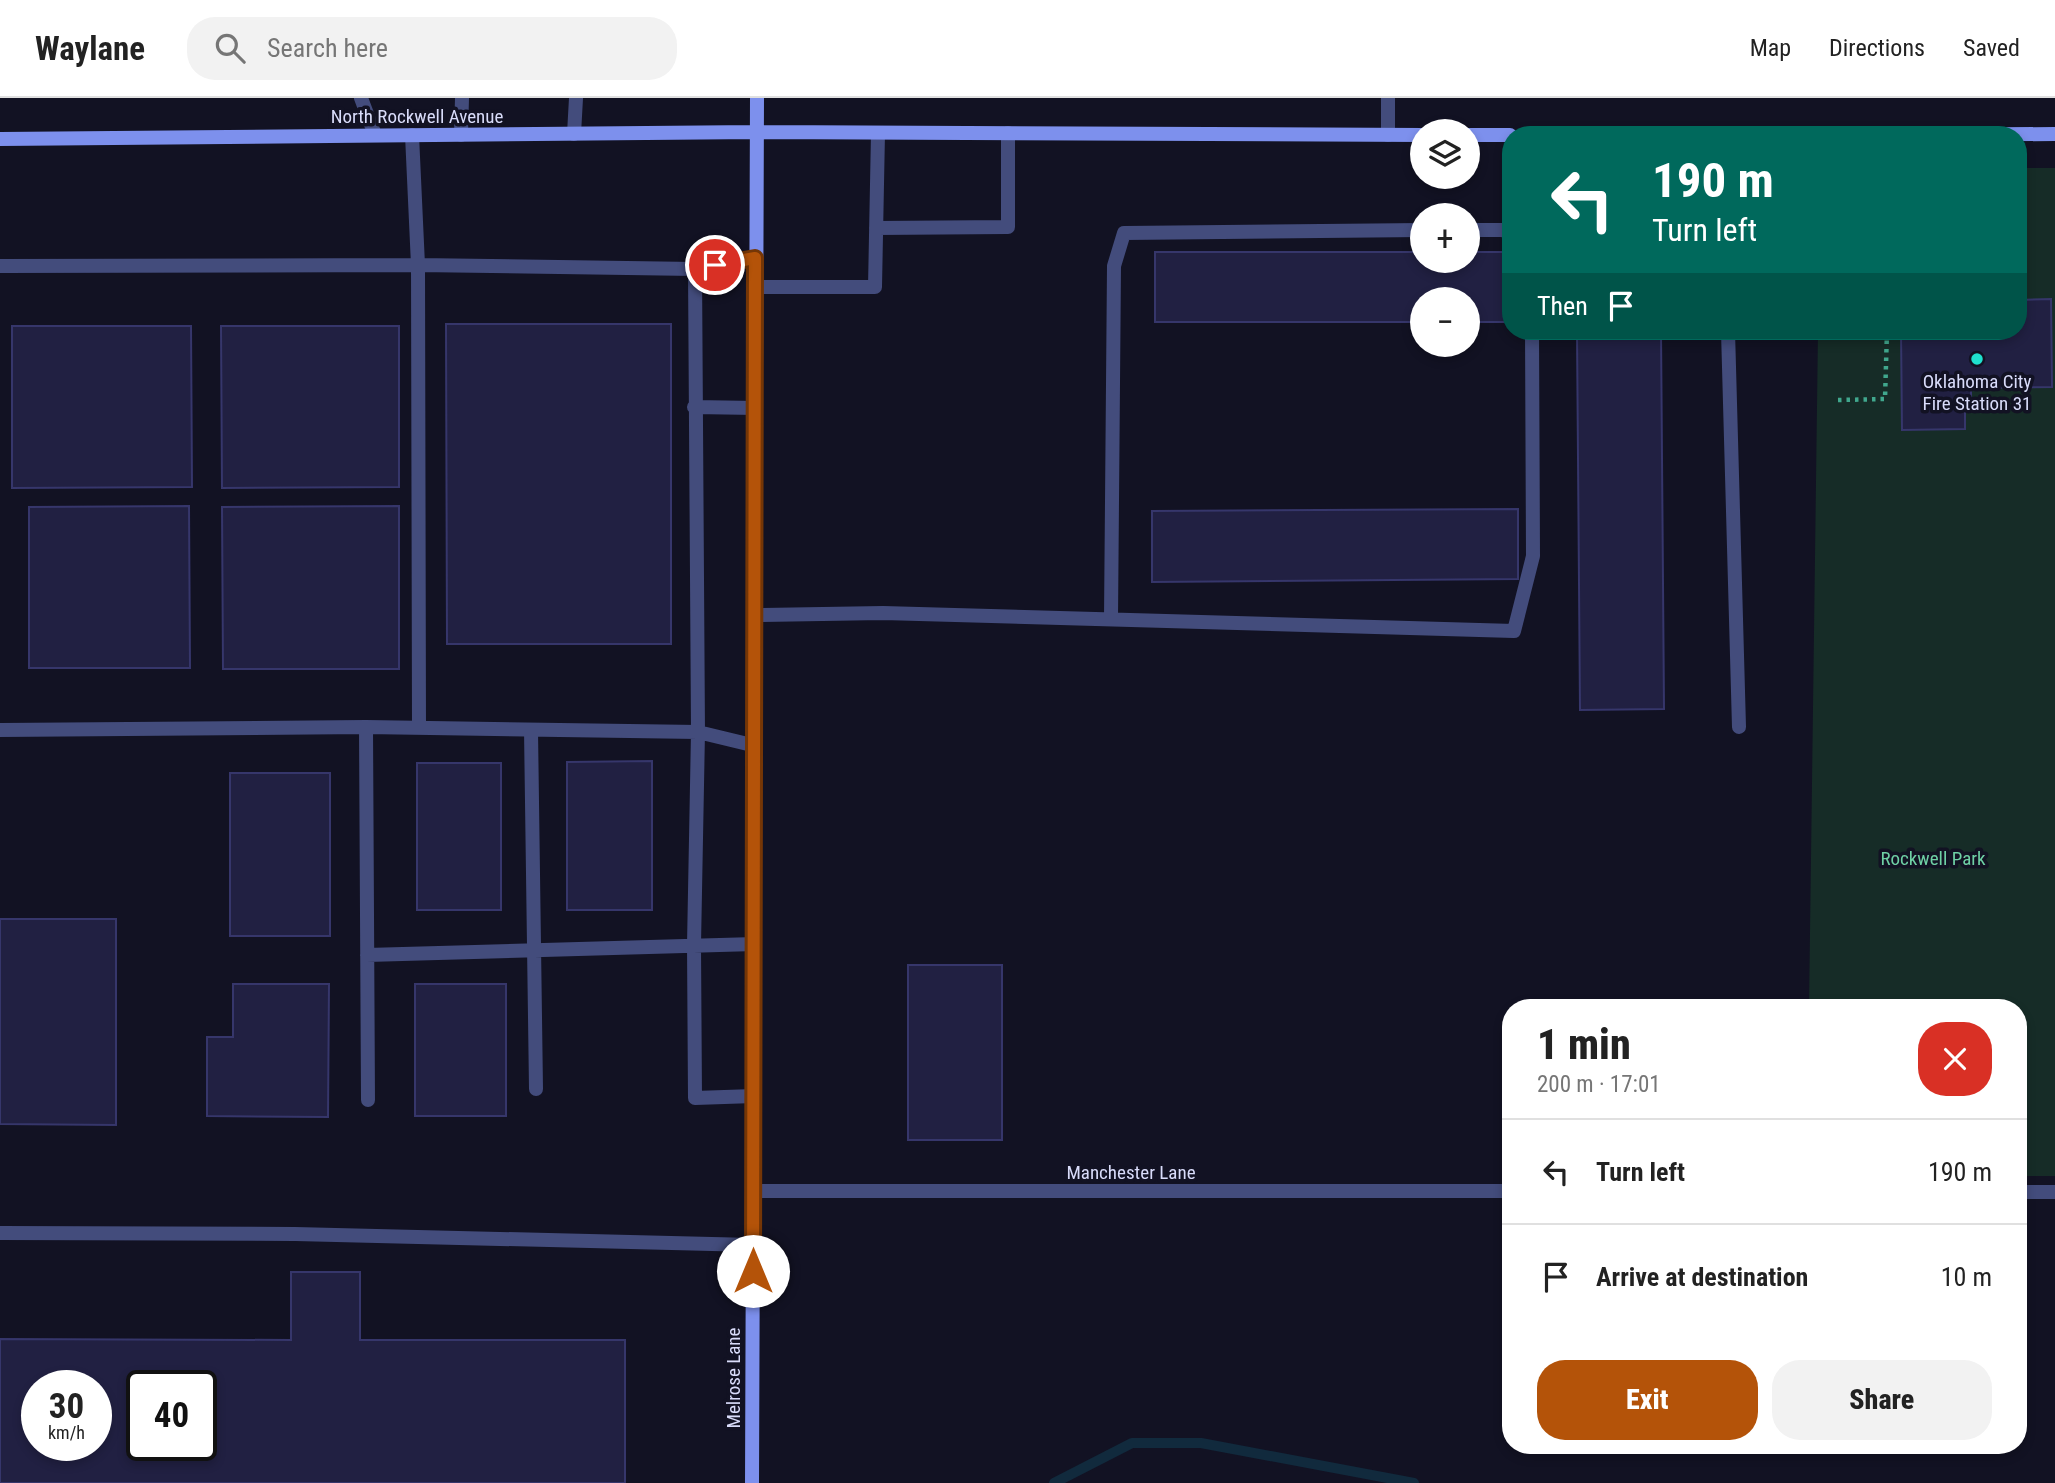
<!DOCTYPE html>
<html lang="en">
<head>
<meta charset="utf-8">
<style>
	body { margin:0; font-family:"Roboto Condensed",sans-serif; background:#f2f2f2; color:#222; height:100vh; display:flex; flex-direction:column; font-size:26px; white-space:nowrap }
	* { box-sizing:border-box; margin:0 }
	p { font-size:23px; color:#767676 }
	.icon { flex:none; width:38px; height:38px; fill:none; stroke:currentColor; stroke-width:2; stroke-linecap:round; stroke-linejoin:round }
	.map { position:relative; flex:1; overflow:hidden }
	.details { position:absolute; left:1502px; top:901px; width:525px; height:455px; display:flex; flex-direction:column; background:#fff; border-radius:28px; box-shadow:0 4px 10px #0003 }
	.details>* { flex:none }
	.guide { position:absolute; left:1502px; top:28px; width:525px; height:214px; border-radius:28px; box-shadow:0 4px 10px #0003; background:#00695c; color:#fff; overflow:hidden }
	.fabs { position:absolute; left:1410px; top:21px; display:grid; gap:14px }
	.fabs a { display:grid; place-items:center; width:70px; height:70px; border-radius:50%; background:#fff; box-shadow:0 4px 10px #0003; font-size:35px }
	.speed { position:absolute; left:21px; top:1272px; display:flex; gap:14px; font-size:35px; font-weight:700; text-align:center }
	.speed>* { display:grid; place-content:center; width:91px; height:91px; border-radius:50%; background:#fff; box-shadow:0 4px 10px #0003; line-height:1 }
	.speed small { font-size:18px; font-weight:400 }
	.speed .limit { border:4px solid #111; border-radius:10px; background:#fff; color:#111 }
	.pin { position:absolute; display:grid; place-items:center; width:60px; height:60px; color:#fff; margin:-30px; border:4px solid #fff; border-radius:50%; box-shadow:0 2px 7px #0007 }
	.me { position:absolute; width:77px; margin:-38px; rotate:0deg; stroke-linejoin:round; filter:drop-shadow(0 0 5px #0008) }
	.turn { display:flex; align-items:center; gap:24px; height:147px; padding:0 35px; font-size:32px }
	.turn .icon { width:91px; height:91px; stroke-width:2.5 }
	.turn b { display:block; font-size:49px; line-height:60px }
	.then { display:flex; align-items:center; height:66px; padding:0 35px; background:#0003; gap:14px; font-size:26px }
	.round { display:grid; place-items:center; flex:none; width:74px; height:74px; border-radius:28px; background:#f2f2f2 }
	.headline { display:flex; align-items:center; justify-content:space-between; height:119px; padding:0 35px }
	h1 { font-size:42px; font-weight:800; line-height:52px }
	.action { display:flex; gap:14px; margin-top:auto; padding:14px 35px }
	.action a { flex:1; height:80px; border-radius:28px; background:#b45309; color:#fff; font-size:28px; font-weight:800; line-height:80px; text-align:center }
	.action a+a { background:#f2f2f2; color:#222 }
	ul { padding:0; list-style:none }
	li { display:flex; align-items:center; gap:21px; height:105px; padding:0 35px; border-top:2px solid #e0e0e0 }
	li div { flex:1 }
	li b { display:block; font-size:26px }
	li em { font-style:normal }
	header { display:flex; align-items:center; gap:42px; box-sizing:border-box; height:98px; padding:0 35px; background:#fff; border-bottom:2px solid #e0e0e0 }
	header strong { font-size:33px }
	nav { display:flex; gap:38px; margin-inline-start:auto; font-size:24px }
	.search { width:490px; height:63px; background:#f2f2f2; display:flex; align-items:center; gap:18px; box-sizing:border-box; padding:0 24px; border-radius:28px; color:#767676; font-size:26px }
	.map>svg:first-child { display:block }
</style>
</head>
<body>
<header>
<strong>Waylane</strong>
<div class="search"><svg class="icon" aria-label="search" viewBox="0 0 24 24"><circle cx="10" cy="10" r="6"/><path d="M15 15l6 6"/></svg>Search here</div>
<nav><a>Map</a><a>Directions</a><a>Saved</a></nav>
</header>
<div class="map">
<svg width="2055" height="1385" viewBox="0 0 2055 1385">
	<rect width="100%" height="100%" fill="#121223"/>
	<path fill="#162c27" d="M2018,70H2055V1078H2018V910H1809L1818,233H2018Z"/>
	<g fill="none" stroke-linecap="round" stroke-linejoin="round">
		<path stroke="#112a3d" stroke-width="10" d="M1054,1385L1132,1345H1201L1414,1385"/>
	</g>
	<path fill="#212042" stroke="#36366b" stroke-width="2" fill-rule="evenodd" d="M1155,154H1423V163H1468V154H1510V224H1468V201H1423V224H1155Z
		M2051,201L2052,289L1971,290V300H1965V331L1902,332L1901,233H2018V202Z
		M446,226H671V546H447Z
		M12,228H191L192,389L12,390Z
		M221,228H399V389L222,390Z
		M1577,233H1661L1664,611L1580,612Z
		M189,408L190,570H29V409Z
		M399,408V571H223L222,409Z
		M1518,411V481L1152,484V413Z
		M652,663V812H567V664Z
		M417,665H501V812H417Z
		M230,675H330V838H230Z
		M0,821H116V1027L0,1026Z
		M908,867H1002V1042H908Z
		M233,886H329L328,1019L207,1018V939H233Z
		M415,886H506V1018H415Z
		M291,1174H360V1242H625V1385H0V1241L291,1242ZM37,1288H96V1348H37ZM142,1288H201V1348H142Z"/>
	<g fill="none" stroke-linecap="round" stroke-linejoin="round">
		<path stroke="#40a78d" stroke-width="4.5" stroke-dasharray="3.5 5" stroke-linecap="butt" d="M1838,302L1885,301L1887,233"/>
		<path stroke="#434c7c" stroke-width="14" d="M361,0L375,37
			M574,36L576,0
			M412,37L418,167L419,630
			M461,37L462,0
			M876,130L1008,129V35
			M1468,132H1504L1510,137
			M0,168L418,167L695,171L698,634L694,847L695,1000L754,998
			M695,171L755,160
			M755,189H875L878,35
			M1728,233L1739,629
			M694,309L756,310
			M756,517L883,515L1514,533L1533,458L1532,233
			M1111,521L1114,168L1124,135L1423,132
			M366,629L368,1002
			M0,632L366,629L698,634L756,648
			M531,632L536,991
			M367,857L755,846
			M0,1135L295,1136L753,1147"/>
		<path stroke="#434c7c" stroke-width="14" d="M1388,0V37
			M753,1093H1510
			M2018,1094H2055"/>
		<path stroke="#7d90ed" stroke-width="14" d="M1468,37H1510
			M1884,37L2055,36
			M0,41L756,34L1423,37
			M752,1385L757,0"/>
	</g>
	<g fill="none" stroke-linecap="round" stroke-linejoin="round">
		<g stroke="#753606" stroke-width="18">
			<path id="route" d="M715,167L755,160L753,1173"/>
		</g>
		<use href="#route" stroke="#b45309" stroke-width="12"/>
	</g>
	<circle fill="#1fe0ce" stroke="#121223" stroke-width="2.5" cx="1977" cy="261" r="7"/>
	<g text-anchor="middle" dominant-baseline="central" stroke-width="7" stroke-linejoin="round" paint-order="stroke">
		<g font-size="19" fill="#d9dcfa" stroke="#121223">
			<text x="417" y="18">North Rockwell Avenue</text>
			<text x="1131" y="1074">Manchester Lane</text>
			<text transform="translate(733 1280) rotate(-90)">Melrose Lane</text>
		</g>
		<g font-size="19" fill="#d9dcfa" stroke="#121223">
			<text x="1977" y="283">Oklahoma City<tspan x="1977" dy="22">Fire Station 31</tspan></text>
		</g>
		<g font-size="19" fill="#6fd0a5" stroke="#121223">
			<text x="1933" y="760">Rockwell Park</text>
		</g>
	</g>
</svg>
<div class="fabs">
<a><svg class="icon" aria-label="layers" viewBox="0 0 24 24"><path d="M12 4l9 5-9 5-9-5zM3 14l9 5 9-5"/></svg></a>
<a>+</a>
<a>−</a>
</div>
<div class="speed"><div>30<small>km/h</small></div><div class="limit">40</div></div>
<div class="pin" style="left:715px;top:167px;background:#d93025"><svg class="icon" aria-label="arrive" viewBox="0 0 24 24"><path d="M6 21V4h12l-3 4 3 4H6"/></svg></div>
<svg class="me" style="left:753px;top:1173px" viewBox="-20 -20 40 40"><circle r="19" fill="#fff"/><path d="M0-13L10 11 0 6-10 11z" fill="#b45309"/></svg>
<div class="guide">
<div class="turn"><svg class="icon" aria-label="left" viewBox="0 0 24 24"><path d="M17 20v-9H6M10 6l-5 5 5 5"/></svg><div><b>190 m</b>Turn left</div></div>
<div class="then">Then<svg class="icon" aria-label="arrive" viewBox="0 0 24 24"><path d="M6 21V4h12l-3 4 3 4H6"/></svg></div>
</div>
<section class="details">
<div class="headline"><div><h1>1 min</h1><p>200 m · 17:01</p></div><a class="round" style="background:#d93025;color:#fff"><svg class="icon" aria-label="close" viewBox="0 0 24 24"><path d="M6 6l12 12M18 6L6 18"/></svg></a></div>
<ul>
<li><svg class="icon" aria-label="left" viewBox="0 0 24 24"><path d="M17 20v-9H6M10 6l-5 5 5 5"/></svg><div><b>Turn left</b></div><em>190 m</em></li>
<li><svg class="icon" aria-label="arrive" viewBox="0 0 24 24"><path d="M6 21V4h12l-3 4 3 4H6"/></svg><div><b>Arrive at destination</b></div><em>10 m</em></li>
</ul>
<div class="action"><a>Exit</a><a>Share</a></div>
</section>
</div>
</body>
</html>
